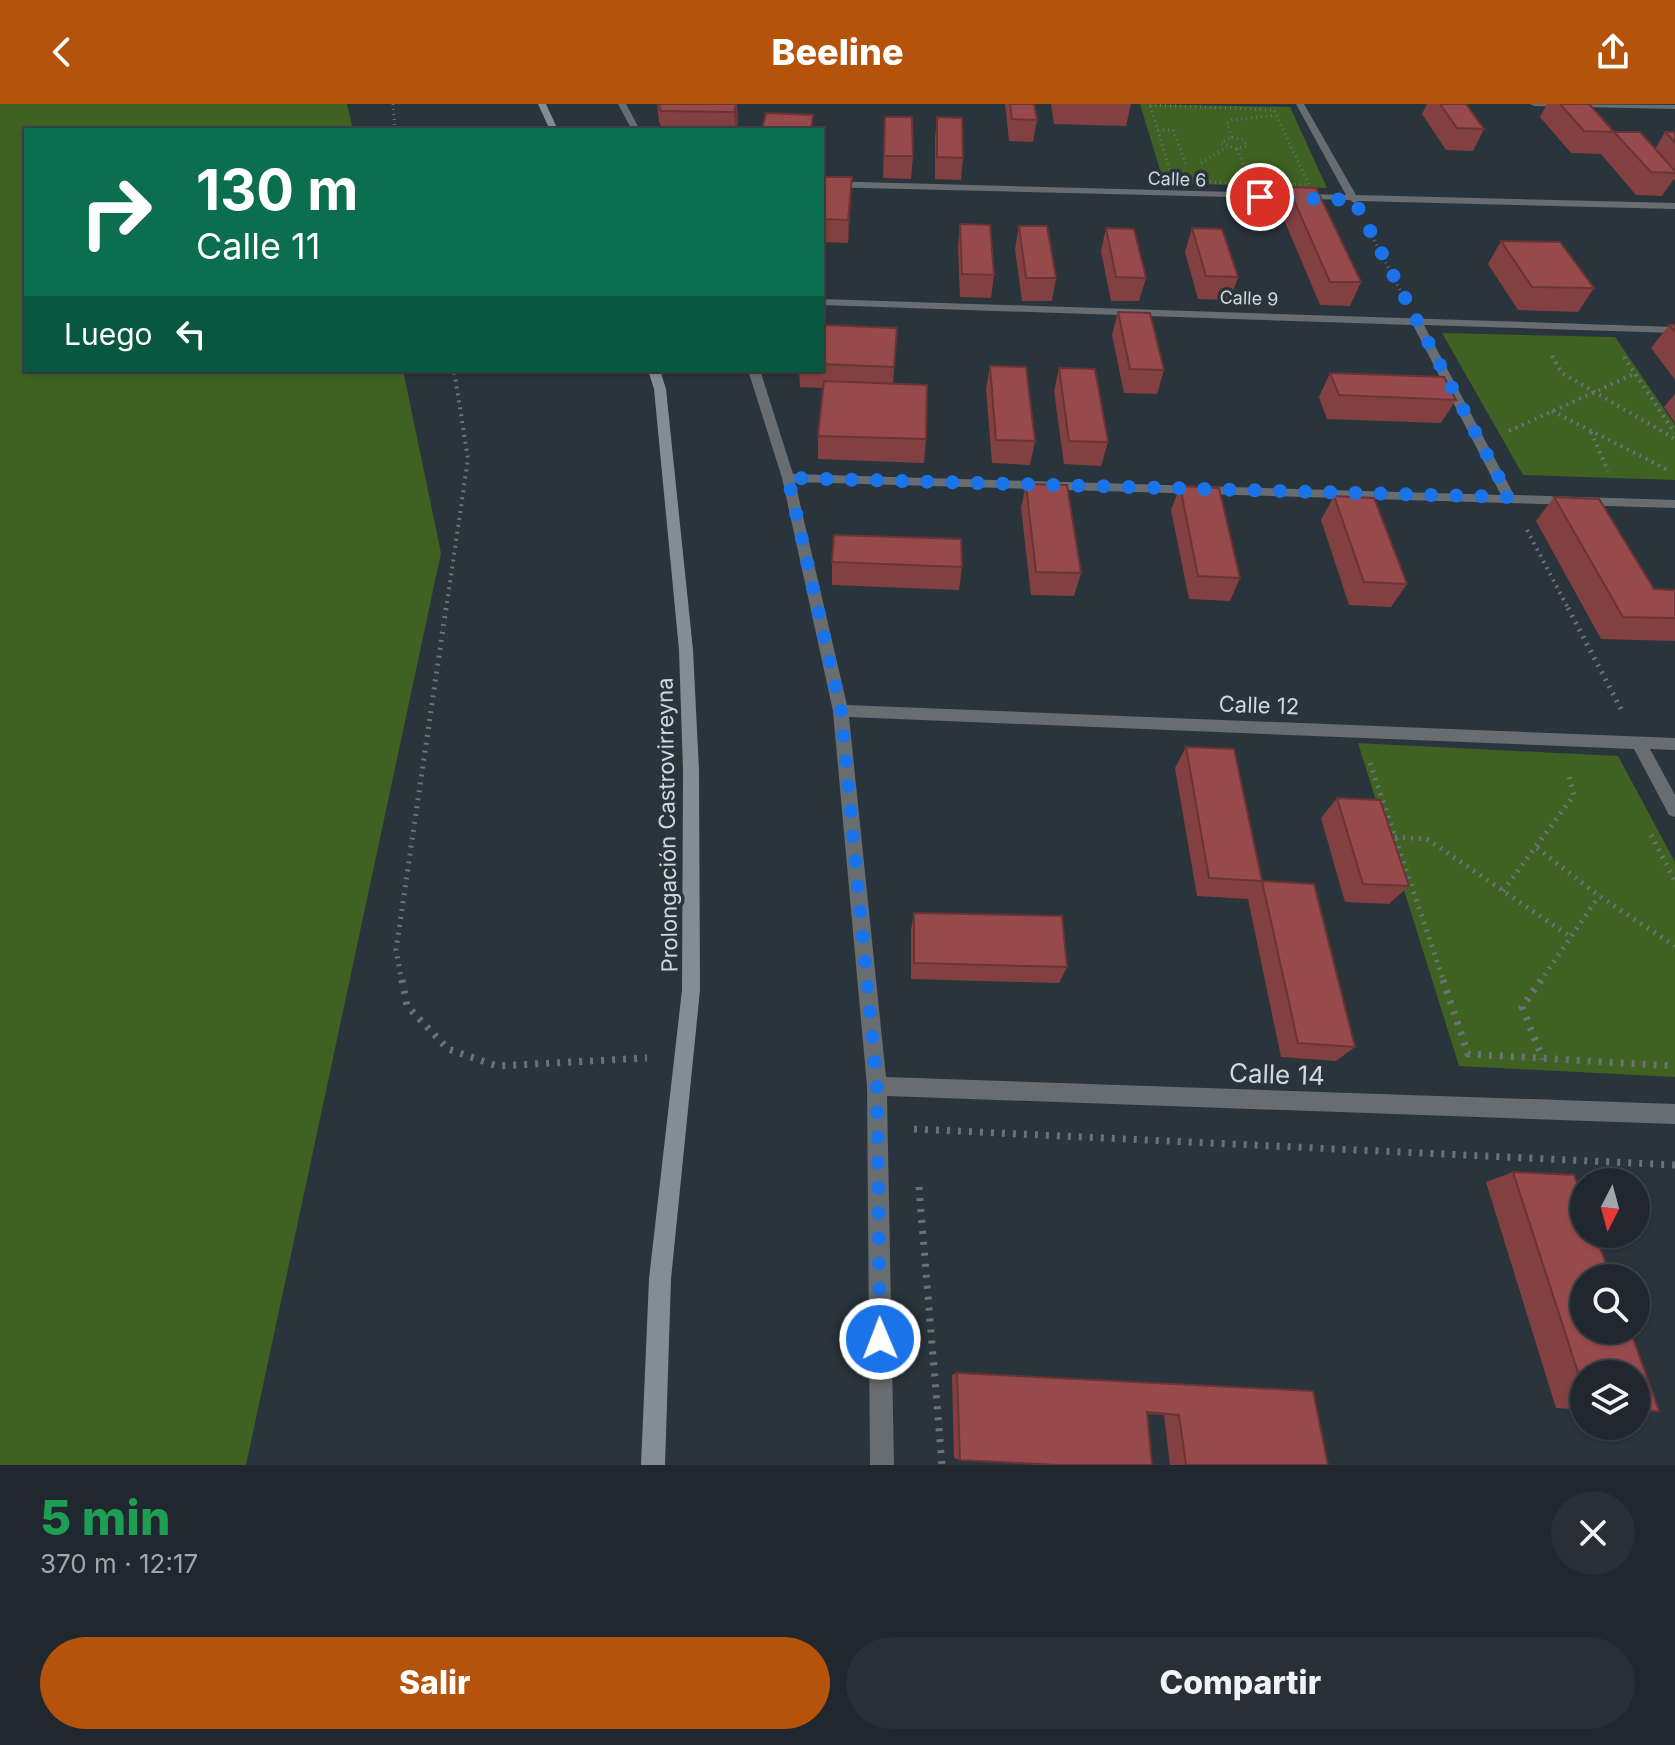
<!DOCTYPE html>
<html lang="es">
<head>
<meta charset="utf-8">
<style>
	body { margin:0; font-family:Inter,sans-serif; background:#282f36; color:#f1f3f6; height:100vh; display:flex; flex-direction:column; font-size:30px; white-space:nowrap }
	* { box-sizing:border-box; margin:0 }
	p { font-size:26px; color:#a2a5aa }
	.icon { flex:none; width:44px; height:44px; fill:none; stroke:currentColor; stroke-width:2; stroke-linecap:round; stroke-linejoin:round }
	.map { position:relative; height:1361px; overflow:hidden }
	.panel { display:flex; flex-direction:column; background:#20272e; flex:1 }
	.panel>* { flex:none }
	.guide { position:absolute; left:24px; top:24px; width:800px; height:244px; border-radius:0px; box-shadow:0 2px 6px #0004,0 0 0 2px #3d444a; background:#0b6e4f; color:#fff; overflow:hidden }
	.needle { width:52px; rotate:186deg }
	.fabs { position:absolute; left:1570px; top:1064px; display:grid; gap:16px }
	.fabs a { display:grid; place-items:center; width:80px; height:80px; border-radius:50%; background:#20272e; box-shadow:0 2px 6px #0004,0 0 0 2px #3d444a; font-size:40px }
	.pin { position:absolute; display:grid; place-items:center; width:68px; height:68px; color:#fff; margin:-34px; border:4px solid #fff; border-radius:50%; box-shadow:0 2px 8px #0007 }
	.me { position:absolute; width:88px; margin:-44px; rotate:359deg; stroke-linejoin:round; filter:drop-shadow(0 0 6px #0008) }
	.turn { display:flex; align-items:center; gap:28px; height:168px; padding:0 40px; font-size:36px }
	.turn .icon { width:104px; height:104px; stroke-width:2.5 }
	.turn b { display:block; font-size:56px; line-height:68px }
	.then { display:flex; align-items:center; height:76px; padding:0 40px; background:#0003; gap:16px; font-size:30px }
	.round { display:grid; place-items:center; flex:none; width:84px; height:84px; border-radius:42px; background:#282f36 }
	.summary { display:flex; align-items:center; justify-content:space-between; height:136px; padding:0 40px }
	h1 { font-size:48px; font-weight:800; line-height:60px; color:#1e9e55 }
	.action { display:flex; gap:16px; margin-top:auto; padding:16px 40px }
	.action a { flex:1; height:92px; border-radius:48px; background:#b45309; color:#fff; font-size:32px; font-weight:800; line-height:92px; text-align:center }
	.action a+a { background:#282f36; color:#f1f3f6 }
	header { display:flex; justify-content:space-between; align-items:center; height:104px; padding:0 40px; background:#b45309; color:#fff; font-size:36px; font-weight:800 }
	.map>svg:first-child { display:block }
</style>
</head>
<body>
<header><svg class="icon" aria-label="back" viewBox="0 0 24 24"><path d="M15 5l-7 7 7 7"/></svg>Beeline<svg class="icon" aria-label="share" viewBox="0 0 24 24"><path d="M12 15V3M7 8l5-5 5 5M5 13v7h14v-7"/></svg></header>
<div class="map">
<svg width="1675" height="1361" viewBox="0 0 1675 1361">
	<rect width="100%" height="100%" fill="#2a343d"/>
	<path fill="#3f6122" d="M0,0H347L353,26H26V266H403L441,449L246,1361H0Z
		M1140,0L1290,3L1327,84L1164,79Z
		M1442,229L1615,233L1675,321V376L1523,371Z
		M1358,639L1618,652L1675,758V973L1459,962Z"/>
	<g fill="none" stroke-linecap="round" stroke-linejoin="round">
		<path stroke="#697279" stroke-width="3" stroke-dasharray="1 4" stroke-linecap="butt" d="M393,0L395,26
			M1150,1L1274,6L1309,81L1173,77Z
			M1158,26H1173L1186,60
			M1232,33L1227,19L1232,16L1276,11
			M1232,33L1244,36L1247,42L1237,45L1221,39Z
			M1237,45L1244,62
			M1201,59L1227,43
			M1367,123L1401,188"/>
		<path stroke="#697279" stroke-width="4" stroke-dasharray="2 5" stroke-linecap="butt" d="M1552,252L1562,269L1675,335
			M1624,253L1675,329
			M1552,307L1670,367
			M1509,327L1636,269
			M1591,328L1608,367
			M1527,426L1569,506
			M446,506L468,355L454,266"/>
		<path stroke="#697279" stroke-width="5" stroke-dasharray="2 6" stroke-linecap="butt" d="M1568,504L1621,605
			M1370,659L1444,878
			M1651,731L1675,777
			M1395,733L1427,735L1571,833
			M1537,744L1599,792L1675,842
			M1503,787L1574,691L1568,669
			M402,878L396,846L446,504
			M1540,878L1599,792"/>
		<path stroke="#697279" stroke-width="7" stroke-dasharray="3 8" stroke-linecap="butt" d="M402,876L407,902L448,945L497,962L647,954
			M1443,876L1468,950L1675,962
			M1541,876L1522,903L1543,955
			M914,1025L1675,1061
			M919,1083L942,1361"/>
		<path fill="#686d71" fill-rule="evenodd" d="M618,0H626L640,26H632Z
			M1296,0H1304L1356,91L1675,99V105L1358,97L1354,99L1350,96L822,83V77L1346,91Z
			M1530,0L1675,1V5L1534,2Z
			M822,195L1675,223V229L1424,221L1514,391L1675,396V404L795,378L847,601L1675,634V646L1650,645L1675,691V713L1669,711L1634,645L849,613L886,973L1675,1000V1020L887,992L894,1361H870L867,982L833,607L782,374L748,266H760L793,370L1501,391L1413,221L822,201Z"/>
		<path fill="#858d94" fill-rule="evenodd" d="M538,0H546L558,26H550Z
			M648,266H660L666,285L693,546L699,666L700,886L671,1175L665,1361H641L649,1175L682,886L683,666L679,546L654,285Z"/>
	</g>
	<path fill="#824040" d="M657,0H737L738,19L737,26H663L659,18Z
		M1005,0H1034L1037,16L1033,38L1009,37Z
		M1051,0H1131L1126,22L1054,20Z
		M1427,0H1466L1484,25L1473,47L1446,46L1422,10Z
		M1547,0H1589L1614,28L1601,50L1571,49L1540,13Z
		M885,13L913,52L911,75L883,74Z
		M937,13L963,54L961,76L935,75V35Z
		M1614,28L1655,45L1665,28H1675V76L1674,75L1662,92L1636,91L1601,50Z
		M822,73L851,96L848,139L822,138Z
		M1288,83L1361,178L1350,202L1320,201L1280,106Z
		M960,120L994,171L991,194L960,193L958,143Z
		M1019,122L1056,174L1052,197H1022L1015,145Z
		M1106,124L1146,174L1139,197H1111L1101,147Z
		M1192,124L1238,173L1230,196L1198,195L1185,148Z
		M1501,137L1594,184L1578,208L1518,206L1488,160Z
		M1118,208L1164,266L1157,290L1124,289L1112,231Z
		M822,221L897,224L893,280L926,335L924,359L818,355V332L823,284L800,283L799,266H822Z
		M1669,221H1675V276L1651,244Z
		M990,262L1035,337L1030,361L992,359L986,285Z
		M1059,264L1108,338L1101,362L1064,360L1054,287Z
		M1330,269L1456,296L1441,319L1327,315L1319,293Z
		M1675,290V319L1664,303Z
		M1026,380L1081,469L1074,492L1031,491L1021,404Z
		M1180,382L1240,474L1230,497L1189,495L1171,406Z
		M1334,392L1407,480L1391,503L1349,501L1321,416Z
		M1554,393L1654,485L1675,486V537L1601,535L1536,417Z
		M832,458L962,463L959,486L832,481Z
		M1186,643L1262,777L1248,795L1197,792L1175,664Z
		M1337,694L1409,782L1389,800L1345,798L1321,714Z
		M1262,777L1355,943L1336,957L1281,953L1248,795Z
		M914,809L1067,863L1059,879L911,875V826Z
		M1513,1068L1659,1307L1636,1308V1270H1584V1306L1556,1304L1486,1078Z
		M957,1269L1313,1287L1328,1361H1170L1164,1311L1147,1310L960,1356L954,1354L952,1271Z"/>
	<path fill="#6a3434" d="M736,0L738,19L737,26H736L734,8Z
		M852,73L851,96L848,139V116Z"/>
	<path fill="#974a4b" stroke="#6a3434" stroke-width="2" d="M658,0H736L734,8L661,7Z
		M1010,0H1034L1037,16L1012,15Z
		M1440,0H1466L1484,25L1457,24Z
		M1560,0H1589L1614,28L1584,27Z
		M766,9L813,11L811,26H762Z
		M885,13H912L913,52H884Z
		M937,13L962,14L963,54L937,53Z
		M1614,28H1640L1675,67V69L1651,68Z
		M1665,28H1675V38Z
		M822,73H852L848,116L822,115Z
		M1288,83L1316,84L1361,178H1330Z
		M960,120L990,121L994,171L962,170Z
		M1019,122H1047L1056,174H1026Z
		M1106,124L1134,125L1146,174L1116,173Z
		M1192,124L1222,125L1238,173L1206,172Z
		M1501,137L1560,138L1594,184L1532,183Z
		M1118,208L1150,209L1164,266L1130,265Z
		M822,221L897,224L894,263L822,260Z
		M1669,221H1675V228Z
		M990,262L1026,263L1035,337L996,336Z
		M1059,264L1095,265L1108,338L1069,337Z
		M1330,269L1444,273L1456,296L1339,291Z
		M824,277L927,281L926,335L818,332Z
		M1026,380L1067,381L1081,469L1036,468Z
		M1180,382L1219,384L1240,474L1198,472Z
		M1334,392L1374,394L1407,480L1364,478Z
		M1554,393L1599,395L1654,485L1675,486V514L1623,513Z
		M834,431L961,435L962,463L832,458Z
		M1186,643L1234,645L1262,777L1209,774Z
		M1337,694L1380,696L1409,782L1363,780Z
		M1262,777L1314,780L1355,943L1298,939Z
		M914,809L1062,812L1067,863L914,859Z
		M1513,1068L1574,1071L1584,1098V1130H1595L1611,1174H1584V1226H1630L1659,1307L1636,1306V1270H1584V1287Z
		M957,1269L1313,1287L1328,1361H1186L1179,1311L1147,1308L1152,1361H1058L960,1356Z"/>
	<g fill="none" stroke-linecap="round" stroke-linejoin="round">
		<path stroke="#1a73e8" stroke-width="14" stroke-dasharray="0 25.2" d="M880,1235L877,982L841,607L788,374L1509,393L1354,96L1260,93"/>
	</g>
	<g text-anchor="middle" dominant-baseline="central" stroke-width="7" stroke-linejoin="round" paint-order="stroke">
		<g font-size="18" fill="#d2d8de" stroke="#2a343d">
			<text transform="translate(1177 75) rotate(2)">Calle 6</text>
			<text transform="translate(1249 194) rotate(2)">Calle 9</text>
		</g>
		<g font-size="22" fill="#d2d8de" stroke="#2a343d">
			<text transform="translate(1259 601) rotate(2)">Calle 12</text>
			<text transform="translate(667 721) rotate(-91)">Prolongación Castrovirreyna</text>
		</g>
		<g font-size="26" fill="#d2d8de" stroke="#2a343d">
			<text transform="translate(1277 970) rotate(2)">Calle 14</text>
		</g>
	</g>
</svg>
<div class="fabs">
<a><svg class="needle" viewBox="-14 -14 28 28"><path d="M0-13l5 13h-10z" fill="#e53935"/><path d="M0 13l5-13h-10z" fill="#a2a5aa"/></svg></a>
<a><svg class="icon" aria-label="search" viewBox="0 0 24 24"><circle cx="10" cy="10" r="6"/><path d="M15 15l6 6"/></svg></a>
<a><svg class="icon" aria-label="layers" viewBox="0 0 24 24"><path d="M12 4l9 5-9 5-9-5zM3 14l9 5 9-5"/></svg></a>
</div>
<div class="pin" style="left:1260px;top:93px;background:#d93025"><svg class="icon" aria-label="arrive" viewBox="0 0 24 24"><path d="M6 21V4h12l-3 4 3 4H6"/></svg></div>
<svg class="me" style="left:880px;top:1235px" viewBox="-20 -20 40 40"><circle r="17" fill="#1a73e8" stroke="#fff" stroke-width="3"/><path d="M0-11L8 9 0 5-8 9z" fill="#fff"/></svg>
<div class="guide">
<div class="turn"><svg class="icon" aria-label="right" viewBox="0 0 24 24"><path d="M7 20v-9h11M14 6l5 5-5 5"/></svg><div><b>130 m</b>Calle 11</div></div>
<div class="then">Luego<svg class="icon" aria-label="left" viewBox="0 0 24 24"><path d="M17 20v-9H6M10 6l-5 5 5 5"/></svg></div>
</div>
</div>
<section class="panel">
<div class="summary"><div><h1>5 min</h1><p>370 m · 12:17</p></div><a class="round"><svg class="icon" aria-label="close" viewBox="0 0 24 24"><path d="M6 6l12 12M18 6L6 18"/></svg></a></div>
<div class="action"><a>Salir</a><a>Compartir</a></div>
</section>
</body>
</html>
